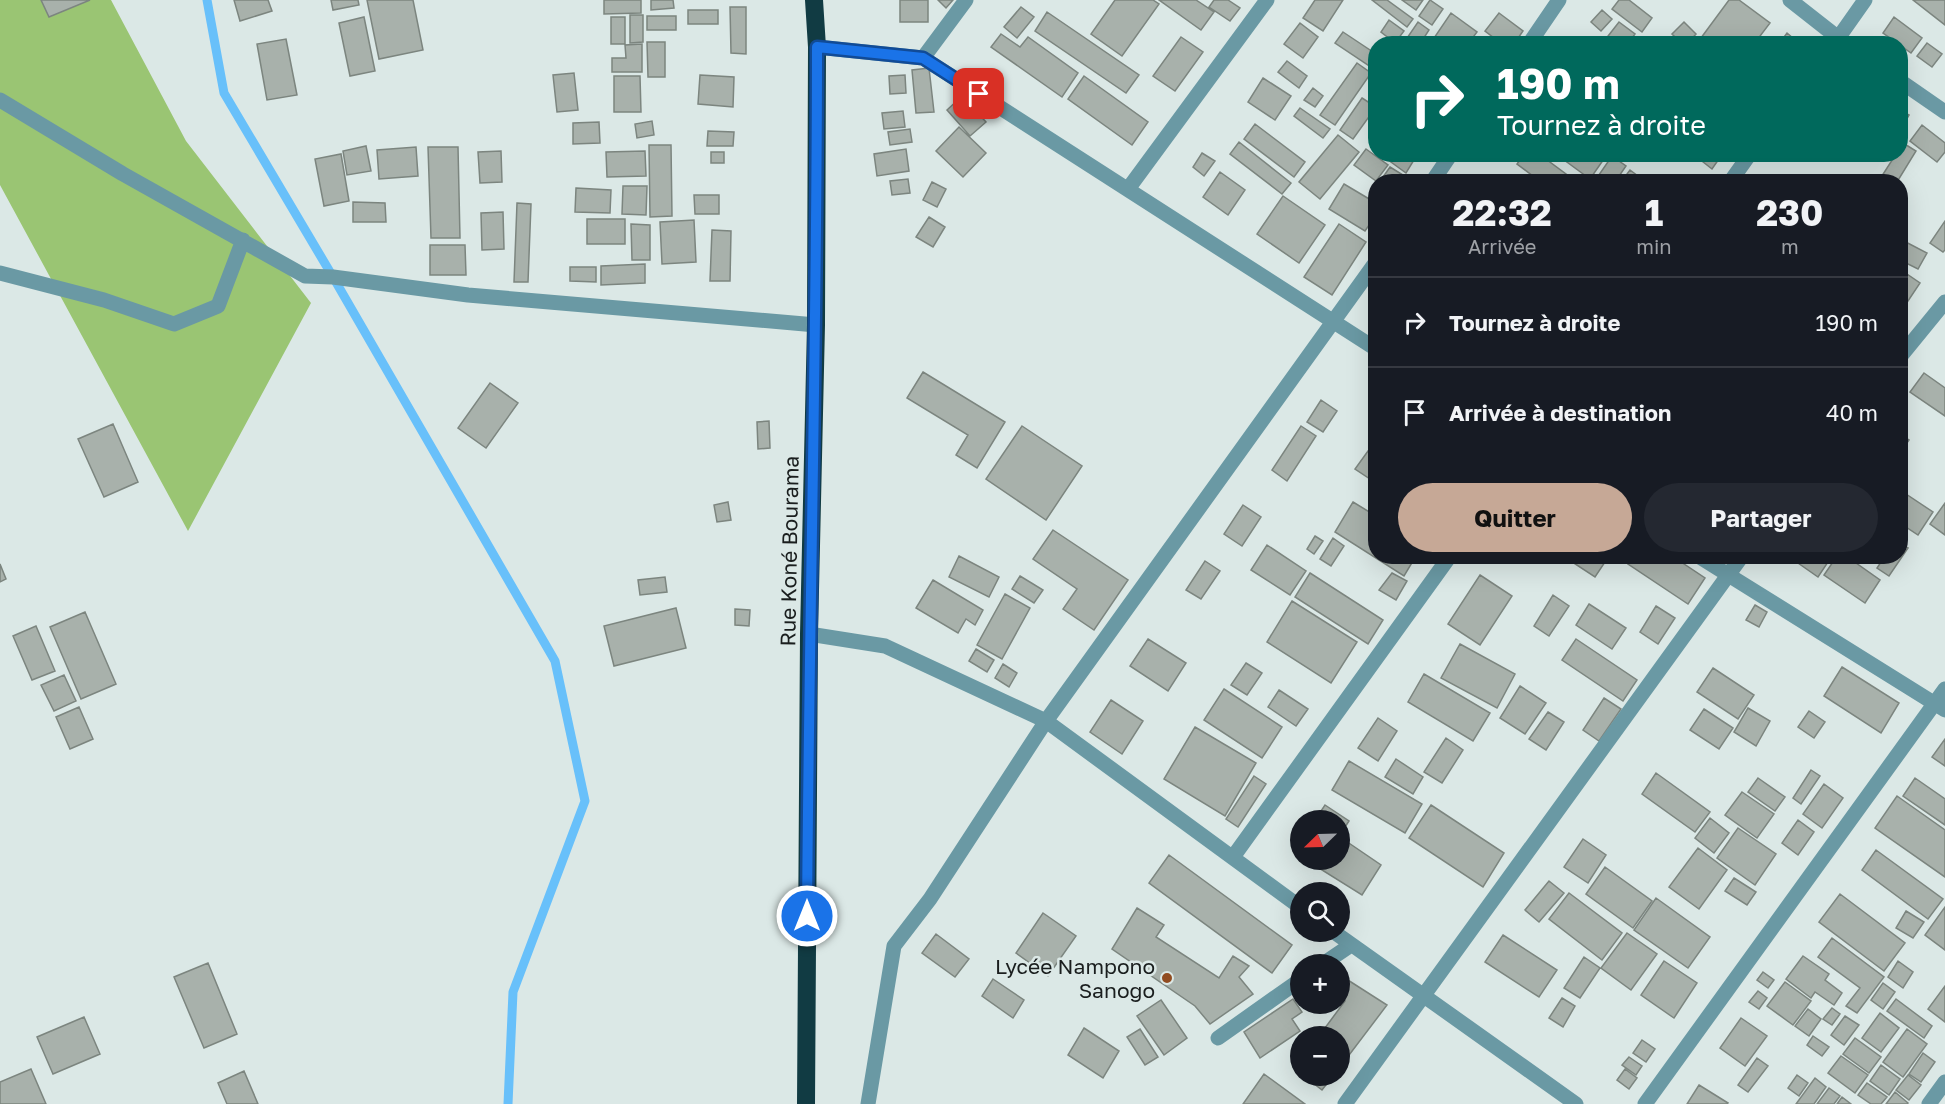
<!DOCTYPE html>
<html lang="fr">
<head>
<meta charset="utf-8">
<style>
	body { margin:0; font-family:"Golos Text",sans-serif; background:#242831; color:#f1f3f6; height:100vh; display:flex; flex-direction:column; font-size:22px; white-space:nowrap }
	* { box-sizing:border-box; margin:0 }
	p { font-size:20px; color:#9ea1a6 }
	.icon { flex:none; width:33px; height:33px; fill:none; stroke:currentColor; stroke-width:2; stroke-linecap:round; stroke-linejoin:round }
	.map { position:relative; flex:1; overflow:hidden }
	.side { position:absolute; left:1368px; top:174px; width:540px; height:390px; display:flex; flex-direction:column; background:#171b24; border-radius:24px; box-shadow:0 6px 24px #0002 }
	.side>* { flex:none }
	.top-card { position:absolute; left:1368px; top:36px; width:540px; height:126px; border-radius:24px; box-shadow:0 6px 24px #0002; background:#00695c; color:#fff; overflow:hidden }
	.needle { width:39px; rotate:247deg }
	.tools { position:absolute; left:1290px; top:810px; display:grid; gap:12px }
	.tools a { display:grid; place-items:center; width:60px; height:60px; border-radius:50%; background:#171b24; box-shadow:0 6px 24px #0002; font-size:30px }
	.pin { position:absolute; display:grid; place-items:center; width:51px; height:51px; color:#fff; margin:-26px; border-radius:12px; box-shadow:0 3px 9px #0006 }
	.me { position:absolute; width:66px; margin:-33px; rotate:0deg; stroke-linejoin:round; filter:drop-shadow(0 0 4px #0008) }
	.turn { display:flex; align-items:center; gap:21px; height:126px; padding:0 30px; font-size:27px }
	.turn .icon { width:78px; height:78px; stroke-width:2.5 }
	.turn b { display:block; font-size:42px; line-height:51px }
	.eta { display:flex; justify-content:space-evenly; align-items:center; height:102px; text-align:center }
	.eta b { font-size:36px; font-weight:700; line-height:42px }
	.primary-button { display:flex; gap:12px; margin-top:auto; padding:12px 30px }
	.primary-button a { flex:1; height:69px; border-radius:36px; background:#c6a896; color:#111; font-size:24px; font-weight:700; line-height:69px; text-align:center }
	.primary-button a+a { background:#242831; color:#f1f3f6 }
	ul { padding:0; list-style:none }
	li { display:flex; align-items:center; gap:18px; height:90px; padding:0 30px; border-top:2px solid #363941 }
	li div { flex:1 }
	li b { display:block; font-size:22px }
	li em { font-style:normal }
	.map>svg:first-child { display:block }
</style>
</head>
<body>
<div class="map">
<svg width="1945" height="1104" viewBox="0 0 1945 1104">
	<rect width="100%" height="100%" fill="#dbe8e6"/>
	<path fill="#9ac573" d="M0,0H111L186,141L311,303L188,531L0,185Z"/>
	<g fill="none" stroke-linecap="round" stroke-linejoin="round">
		<path stroke="#68c0fa" stroke-width="9" d="M207,0L224,93L333,277L555,661L585,801L513,992L508,1104"/>
	</g>
	<path fill="#a8b1ab" stroke="#7c857f" stroke-width="1.5" d="M41,0H90L49,17Z
		M234,0H268L272,11L240,21Z
		M331,0H358L359,5L333,10Z
		M367,0H413L423,50L379,59Z
		M604,0H641V13L604,14Z
		M651,0H673L674,8L651,10Z
		M900,0H928V22H900Z
		M938,0H953L946,8Z
		M1115,0H1153L1159,4L1122,56L1091,34Z
		M1159,0H1196L1214,12L1201,30Z
		M1214,0H1228L1240,8L1230,21L1209,7Z
		M1315,0H1343L1323,31L1303,18Z
		M1372,0H1387L1413,19L1407,27Z
		M1402,0H1423L1416,10Z
		M1430,0L1443,9L1432,25L1419,16Z
		M1619,0H1629L1652,18L1642,32L1612,9Z
		M1729,0H1739L1770,23L1754,44H1700L1698,42Z
		M1913,0H1945V25Z
		M730,7H746V54L731,53Z
		M1021,7L1034,17L1017,38L1004,27Z
		M688,10H718V24H688Z
		M1602,10L1612,19L1601,31L1591,22Z
		M1047,12L1139,75L1126,93L1035,31Z
		M1451,13L1477,32L1468,44H1436L1432,41Z
		M1499,13L1523,31L1514,44H1502L1485,31Z
		M630,15H643V42L630,43Z
		M647,16H676V30H647Z
		M364,17L375,71L350,76L339,23Z
		M611,17H625V44H611Z
		M1894,17L1922,38L1911,53L1883,33Z
		M1389,20L1404,31L1395,43L1381,32Z
		M1418,22L1429,30L1420,44H1403Z
		M1619,22L1635,34L1628,44H1610L1605,40Z
		M1684,22L1696,34L1687,44H1682L1672,34Z
		M1300,23L1318,37L1303,58L1284,44Z
		M1343,32L1376,54L1371,67L1335,43Z
		M1787,33L1800,44H1779Z
		M1001,34L1020,47L1028,37L1078,73L1062,97L991,47Z
		M1181,37L1203,52L1175,91L1153,76Z
		M286,39L297,95L267,100L257,44Z
		M647,42H665V77H648Z
		M1927,43L1942,54L1932,67L1917,56Z
		M642,44V72H612V58H626L625,45Z
		M1287,61L1307,76L1299,88L1278,72Z
		M1357,63L1371,73L1335,125L1320,115Z
		M929,68L934,112L916,113L912,70Z
		M574,73L578,110L557,112L553,75Z
		M700,75L734,77L733,107L698,104Z
		M905,75L906,93L890,94L889,76Z
		M614,76H640L641,112H614Z
		M1084,76L1148,122L1132,145L1068,99Z
		M1263,78L1291,96L1275,120L1248,102Z
		M1313,88L1323,96L1315,107L1304,100Z
		M962,96L986,122L970,136L947,110Z
		M1362,98L1376,107L1353,139L1340,130Z
		M1300,108L1330,129L1323,138L1294,116Z
		M1900,110L1909,115L1900,131Z
		M903,111L905,127L884,129L882,113Z
		M652,121L654,135L637,138L635,124Z
		M599,122L600,143L573,144V123Z
		M1255,124L1305,162L1294,177L1244,139Z
		M1922,125L1945,143V152L1937,162L1910,141Z
		M959,127L986,153L963,177L936,151Z
		M910,129L912,142L890,145L888,132Z
		M708,131L734,132L733,146H707Z
		M1338,135L1359,152L1320,199L1299,182Z
		M1239,142L1291,183L1282,194L1230,154Z
		M1903,143L1916,151L1897,182H1878L1896,154H1900Z
		M649,145H671L672,216L650,217Z
		M366,146L371,171L347,175L343,151Z
		M416,147L418,176L379,179L377,150Z
		M428,147H458L460,238H431Z
		M906,149L909,171L877,176L874,154Z
		M1366,149L1388,165L1376,181L1354,165Z
		M501,151L502,182L480,183L478,152Z
		M645,151L646,176L607,177L606,152Z
		M711,152H724V163H711Z
		M1202,153L1215,161L1204,176L1193,167Z
		M341,154L349,201L324,206L315,159Z
		M1380,154H1406L1414,160L1406,173Z
		M1524,154H1539L1570,177L1567,182H1541L1517,164Z
		M1556,154H1604L1606,156L1590,179Z
		M1693,154H1719L1721,156L1712,169Z
		M1612,156L1626,166L1615,182H1594Z
		M1390,167L1403,175L1399,182L1381,180Z
		M1630,170L1646,182H1621Z
		M1220,172L1245,190L1228,215L1203,197Z
		M908,179L910,193L892,195L890,181Z
		M932,182L946,189L937,207L923,200Z
		M1344,184L1376,203V215L1365,231L1329,209Z
		M623,186H647L646,215L622,214Z
		M576,188L611,190L610,213L575,212Z
		M694,195H719V214H695Z
		M1283,196L1325,225L1299,263L1257,234Z
		M353,202L385,203L386,222H353Z
		M517,203L531,204L528,282H514Z
		M503,212L504,249L482,250L481,213Z
		M929,217L945,227L933,247L916,237Z
		M587,219H625V244H587Z
		M694,220L696,262L662,264L660,222Z
		M1945,221V250L1943,252L1930,243Z
		M631,224L650,225V260H632Z
		M1339,224L1366,242L1332,295L1304,277Z
		M712,230L731,231L730,281H710Z
		M1900,239L1927,253L1918,269L1900,260Z
		M430,245H465L466,275H430Z
		M645,264V283L601,285V266Z
		M570,267H596V282L570,281Z
		M1904,272L1920,283L1902,310L1900,278Z
		M923,372L1005,422L977,468L956,455L968,435L907,398Z
		M1924,373L1945,388V416L1910,392Z
		M490,383L518,403L486,448L458,428Z
		M1321,400L1337,411L1323,432L1307,422Z
		M769,421L770,448L758,449L757,422Z
		M113,424L138,482L104,497L78,439Z
		M1022,426L1082,466L1046,520L986,479Z
		M1301,426L1316,436L1287,481L1272,470Z
		M1900,434L1909,440L1900,453Z
		M1368,451L1376,456V476L1373,481L1355,469Z
		M1900,490L1933,512L1918,535L1900,523Z
		M728,502L731,520L717,522L714,505Z
		M1353,502L1376,516V556H1416L1404,576L1335,532Z
		M1945,503V535L1930,524Z
		M1243,505L1261,517L1242,546L1224,534Z
		M1053,530L1128,580L1094,630L1063,609L1077,589L1033,559Z
		M1315,536L1323,541L1314,554L1307,549Z
		M1333,538L1344,546L1331,566L1320,559Z
		M1900,543L1908,548L1889,576L1877,568L1885,556H1900Z
		M1267,545L1306,571L1290,595L1251,570Z
		M959,556L999,577L989,597L949,577Z
		M1563,556H1609L1595,577Z
		M1634,556H1672L1705,578L1688,604L1628,564Z
		M1788,556H1832L1818,577Z
		M1837,556H1846L1880,580L1865,603L1824,575Z
		M1205,561L1220,571L1201,599L1186,590Z
		M0,564L6,579L0,582Z
		M1310,573L1383,620L1368,644L1295,597Z
		M1392,573L1407,581L1396,600L1379,590Z
		M1480,575L1512,596L1480,645L1448,624Z
		M1020,576L1043,590L1034,603L1012,589Z
		M665,577L667,592L640,595L638,580Z
		M933,580L983,610L975,625L966,619L958,633L916,608Z
		M1005,594L1030,608L1002,659L977,645Z
		M1553,595L1569,606L1549,636L1534,626Z
		M1292,601L1357,642L1331,683L1267,642Z
		M1589,604L1626,628L1612,649L1576,625Z
		M1755,605L1767,612L1759,627L1746,620Z
		M1656,606L1675,618L1658,644L1640,632Z
		M676,608L686,648L614,666L604,626Z
		M735,609L750,610L749,626L735,625Z
		M85,612L116,684L81,699L50,627Z
		M36,626L55,671L32,680L13,636Z
		M1148,639L1186,663L1168,691L1130,666Z
		M1576,639L1637,680L1623,701L1562,660Z
		M1460,644L1515,674L1497,708L1441,678Z
		M976,649L994,660L987,672L969,661Z
		M1246,663L1262,673L1247,695L1231,685Z
		M1003,664L1017,673L1009,687L995,678Z
		M1842,667L1899,703L1881,733L1824,696Z
		M1713,668L1754,695L1738,719L1697,692Z
		M1424,674L1490,713L1473,741L1408,702Z
		M64,675L76,701L54,711L41,685Z
		M1520,686L1546,703L1525,734L1500,718Z
		M1224,689L1282,727L1262,758L1204,720Z
		M1279,690L1308,709L1296,726L1268,707Z
		M1604,698L1621,709L1599,741L1583,730Z
		M1111,700L1143,721L1122,754L1090,732Z
		M79,707L93,739L70,749L56,717Z
		M1748,708L1770,721L1756,746L1734,732Z
		M1704,709L1733,728L1719,749L1690,730Z
		M1809,711L1825,722L1814,738L1798,727Z
		M1548,712L1564,722L1546,750L1529,739Z
		M1378,718L1397,731L1378,761L1358,748Z
		M1195,727L1256,763L1225,816L1164,779Z
		M1446,738L1463,750L1442,783L1424,772Z
		M1945,739V766L1932,757Z
		M1396,759L1423,777L1413,794L1385,777Z
		M1349,761L1422,804L1405,833L1332,790Z
		M1811,770L1820,776L1801,804L1793,798Z
		M1656,773L1710,812L1695,832L1642,794Z
		M1254,776L1266,784L1238,827L1226,819Z
		M1758,778L1785,797L1775,811L1748,792Z
		M1915,778L1945,799V825L1903,796Z
		M1824,784L1843,798L1822,828L1803,814Z
		M1742,792L1774,814L1757,838L1725,815Z
		M1897,796L1945,830V877L1875,828Z
		M1325,805L1349,821L1340,835V820H1315Z
		M1431,805L1504,853L1483,887L1409,838Z
		M1710,818L1729,833L1714,853L1695,838Z
		M1798,820L1814,832L1798,855L1782,843Z
		M1738,828L1776,854L1755,885L1717,858Z
		M1340,837L1381,865L1362,895L1306,860H1340Z
		M1583,839L1606,855L1588,883L1564,867Z
		M1300,842V856L1294,852Z
		M1698,848L1727,870L1699,909L1669,887Z
		M1876,850L1943,899L1928,919L1862,870Z
		M1169,855L1292,945L1272,973L1149,883Z
		M1605,867L1652,901L1633,928L1586,894Z
		M1734,878L1756,892L1747,905L1725,891Z
		M1549,881L1564,893L1539,922L1525,910Z
		M1569,893L1622,933L1602,960L1549,919Z
		M1840,894L1905,943L1884,971L1819,922Z
		M1656,898L1710,937L1688,968L1634,930Z
		M1945,907V950L1925,935Z
		M1137,908L1164,925L1156,937L1219,978L1233,956L1249,966L1239,977L1253,994L1210,1024L1195,1006L1112,949Z
		M1906,911L1924,922L1913,938L1896,928Z
		M1043,913L1076,936L1048,976L1016,953Z
		M1627,933L1657,954L1631,990L1601,968Z
		M936,934L969,959L955,977L922,953Z
		M1503,935L1557,970L1539,997L1485,962Z
		M1832,938L1884,977L1857,1013L1846,1006L1860,988L1818,957Z
		M1803,956L1829,974L1825,980L1842,993L1834,1005L1815,992L1811,998L1786,979Z
		M1584,957L1600,968L1580,998L1564,988Z
		M1664,961L1697,983L1674,1018L1641,995Z
		M1898,961L1913,972L1903,988L1888,977Z
		M208,963L237,1034L204,1048L174,977Z
		M1763,972L1774,980L1768,988L1757,980Z
		M1340,975L1387,1005L1340,1067V1036H1319L1345,1001L1340,998Z
		M993,979L1024,1000L1013,1018L982,996Z
		M1785,982L1811,1001L1793,1025L1767,1006Z
		M1883,983L1895,992L1883,1009L1871,1000Z
		M1945,986V1022L1928,1009Z
		M1758,991L1767,998L1759,1009L1749,1002Z
		M1562,998L1575,1006L1563,1027L1549,1018Z
		M1293,999L1302,1012L1292,1019L1300,1031L1260,1058L1244,1032Z
		M1896,999L1932,1026L1924,1038L1887,1011Z
		M1161,1000L1187,1038L1164,1055L1137,1016Z
		M1832,1008L1840,1014L1832,1025L1823,1019Z
		M1808,1009L1821,1019L1809,1036L1795,1026Z
		M1880,1013L1899,1028L1881,1052L1862,1038Z
		M1845,1016L1859,1025L1844,1045L1831,1035Z
		M84,1017L100,1054L53,1074L37,1037Z
		M1741,1018L1767,1036L1745,1066L1720,1048Z
		M1084,1028L1119,1051L1103,1078L1068,1055Z
		M1140,1029L1158,1057L1145,1065L1127,1037Z
		M1907,1029L1927,1044L1903,1077L1883,1062Z
		M1813,1036L1829,1047L1822,1056L1807,1045Z
		M1855,1038L1881,1057L1869,1073L1843,1054Z
		M1642,1040L1655,1049L1646,1062L1633,1053Z
		M1923,1053L1935,1062L1921,1082L1909,1074Z
		M1841,1056L1868,1075L1855,1093L1828,1073Z
		M1629,1057L1642,1066L1636,1075L1622,1065Z
		M1757,1058L1768,1066L1748,1092L1738,1085Z
		M1881,1065L1900,1079L1889,1095L1870,1081Z
		M31,1069L46,1104H0V1082Z
		M1625,1069L1637,1078L1629,1089L1617,1080Z
		M244,1071L258,1104H227L218,1083Z
		M1264,1074L1305,1104H1243Z
		M1797,1075L1808,1083L1799,1096L1788,1088Z
		M1908,1075L1921,1085L1909,1100L1896,1090Z
		M1304,1076H1333L1322,1090Z
		M1815,1078L1826,1087L1814,1104H1796Z
		M1867,1083L1887,1097L1881,1104H1871L1858,1095Z
		M1699,1085L1728,1103L1727,1104H1687Z
		M1829,1088L1840,1096L1834,1104H1817Z
		M1895,1092L1908,1103L1907,1104H1886Z
		M1842,1097L1851,1104H1837Z"/>
	<g fill="none" stroke-linecap="round" stroke-linejoin="round">
		<path stroke="#6a99a4" stroke-width="15" d="M1790,0L1846,44
			M1529,44L1559,0
			M1834,44L1865,0
			M817,47L923,58L1376,349
			M923,58L966,0
			M1900,81L1945,112
			M0,100L123,174L305,276L333,277L468,295L816,325
			M1432,182L1451,154
			M1730,182L1750,154
			M1128,189L1267,0
			M0,273L104,300L174,324L218,306L243,240
			M1900,357L1945,302
			M1698,556L1945,710
			M809,634L885,646L1046,721L1300,907
			M1233,857L1450,556
			M1334,932L1576,1104
			M1323,964L1351,945
			M1218,1038L1300,980
			M868,1104L894,946L930,899L1046,721L1376,262
			M1345,1104L1742,556
			M1645,1104L1945,689
			M1929,1104L1945,1082"/>
		<path stroke="#113b43" stroke-width="18" d="M806,1104L809,634L816,325L817,47L814,0"/>
	</g>
	<g fill="none" stroke-linecap="round" stroke-linejoin="round">
		<g stroke="#114b97" stroke-width="15">
			<path id="route" d="M807,916C809,626 817,337 817,47L923,58L979,94"/>
		</g>
		<use href="#route" stroke="#1a73e8" stroke-width="10"/>
	</g>
	<circle fill="#914c21" stroke="#dbe8e6" stroke-width="2" cx="1167" cy="978" r="6"/>
	<g text-anchor="middle" dominant-baseline="central" stroke-width="5" stroke-linejoin="round" paint-order="stroke">
		<g font-size="21" fill="#1a1e1e" stroke="#dbe8e6">
			<text transform="translate(789 551) rotate(-89)">Rue Koné Bourama</text>
		</g>
		<g font-size="21" fill="#1a1e1e" stroke="#dbe8e6" text-anchor="end">
			<text x="1155" y="966">Lycée Nampono<tspan x="1155" dy="24">Sanogo</tspan></text>
		</g>
	</g>
</svg>
<div class="tools">
<a><svg class="needle" viewBox="-14 -14 28 28"><path d="M0-13l5 13h-10z" fill="#e53935"/><path d="M0 13l5-13h-10z" fill="#9ea1a6"/></svg></a>
<a><svg class="icon" aria-label="search" viewBox="0 0 24 24"><circle cx="10" cy="10" r="6"/><path d="M15 15l6 6"/></svg></a>
<a>+</a>
<a>−</a>
</div>
<div class="pin" style="left:979px;top:94px;background:#d93025"><svg class="icon" aria-label="arrive" viewBox="0 0 24 24"><path d="M6 21V4h12l-3 4 3 4H6"/></svg></div>
<svg class="me" style="left:807px;top:916px" viewBox="-20 -20 40 40"><circle r="17" fill="#1a73e8" stroke="#fff" stroke-width="3"/><path d="M0-11L8 9 0 5-8 9z" fill="#fff"/></svg>
<div class="top-card">
<div class="turn"><svg class="icon" aria-label="right" viewBox="0 0 24 24"><path d="M7 20v-9h11M14 6l5 5-5 5"/></svg><div><b>190 m</b>Tournez à droite</div></div>
</div>
<section class="side">
<div class="eta">
<div><b>22:32</b><p>Arrivée</p></div>
<div><b>1</b><p>min</p></div>
<div><b>230</b><p>m</p></div>
</div>
<ul>
<li><svg class="icon" aria-label="right" viewBox="0 0 24 24"><path d="M7 20v-9h11M14 6l5 5-5 5"/></svg><div><b>Tournez à droite</b></div><em>190 m</em></li>
<li><svg class="icon" aria-label="arrive" viewBox="0 0 24 24"><path d="M6 21V4h12l-3 4 3 4H6"/></svg><div><b>Arrivée à destination</b></div><em>40 m</em></li>
</ul>
<div class="primary-button"><a>Quitter</a><a>Partager</a></div>
</section>
</div>
</body>
</html>
